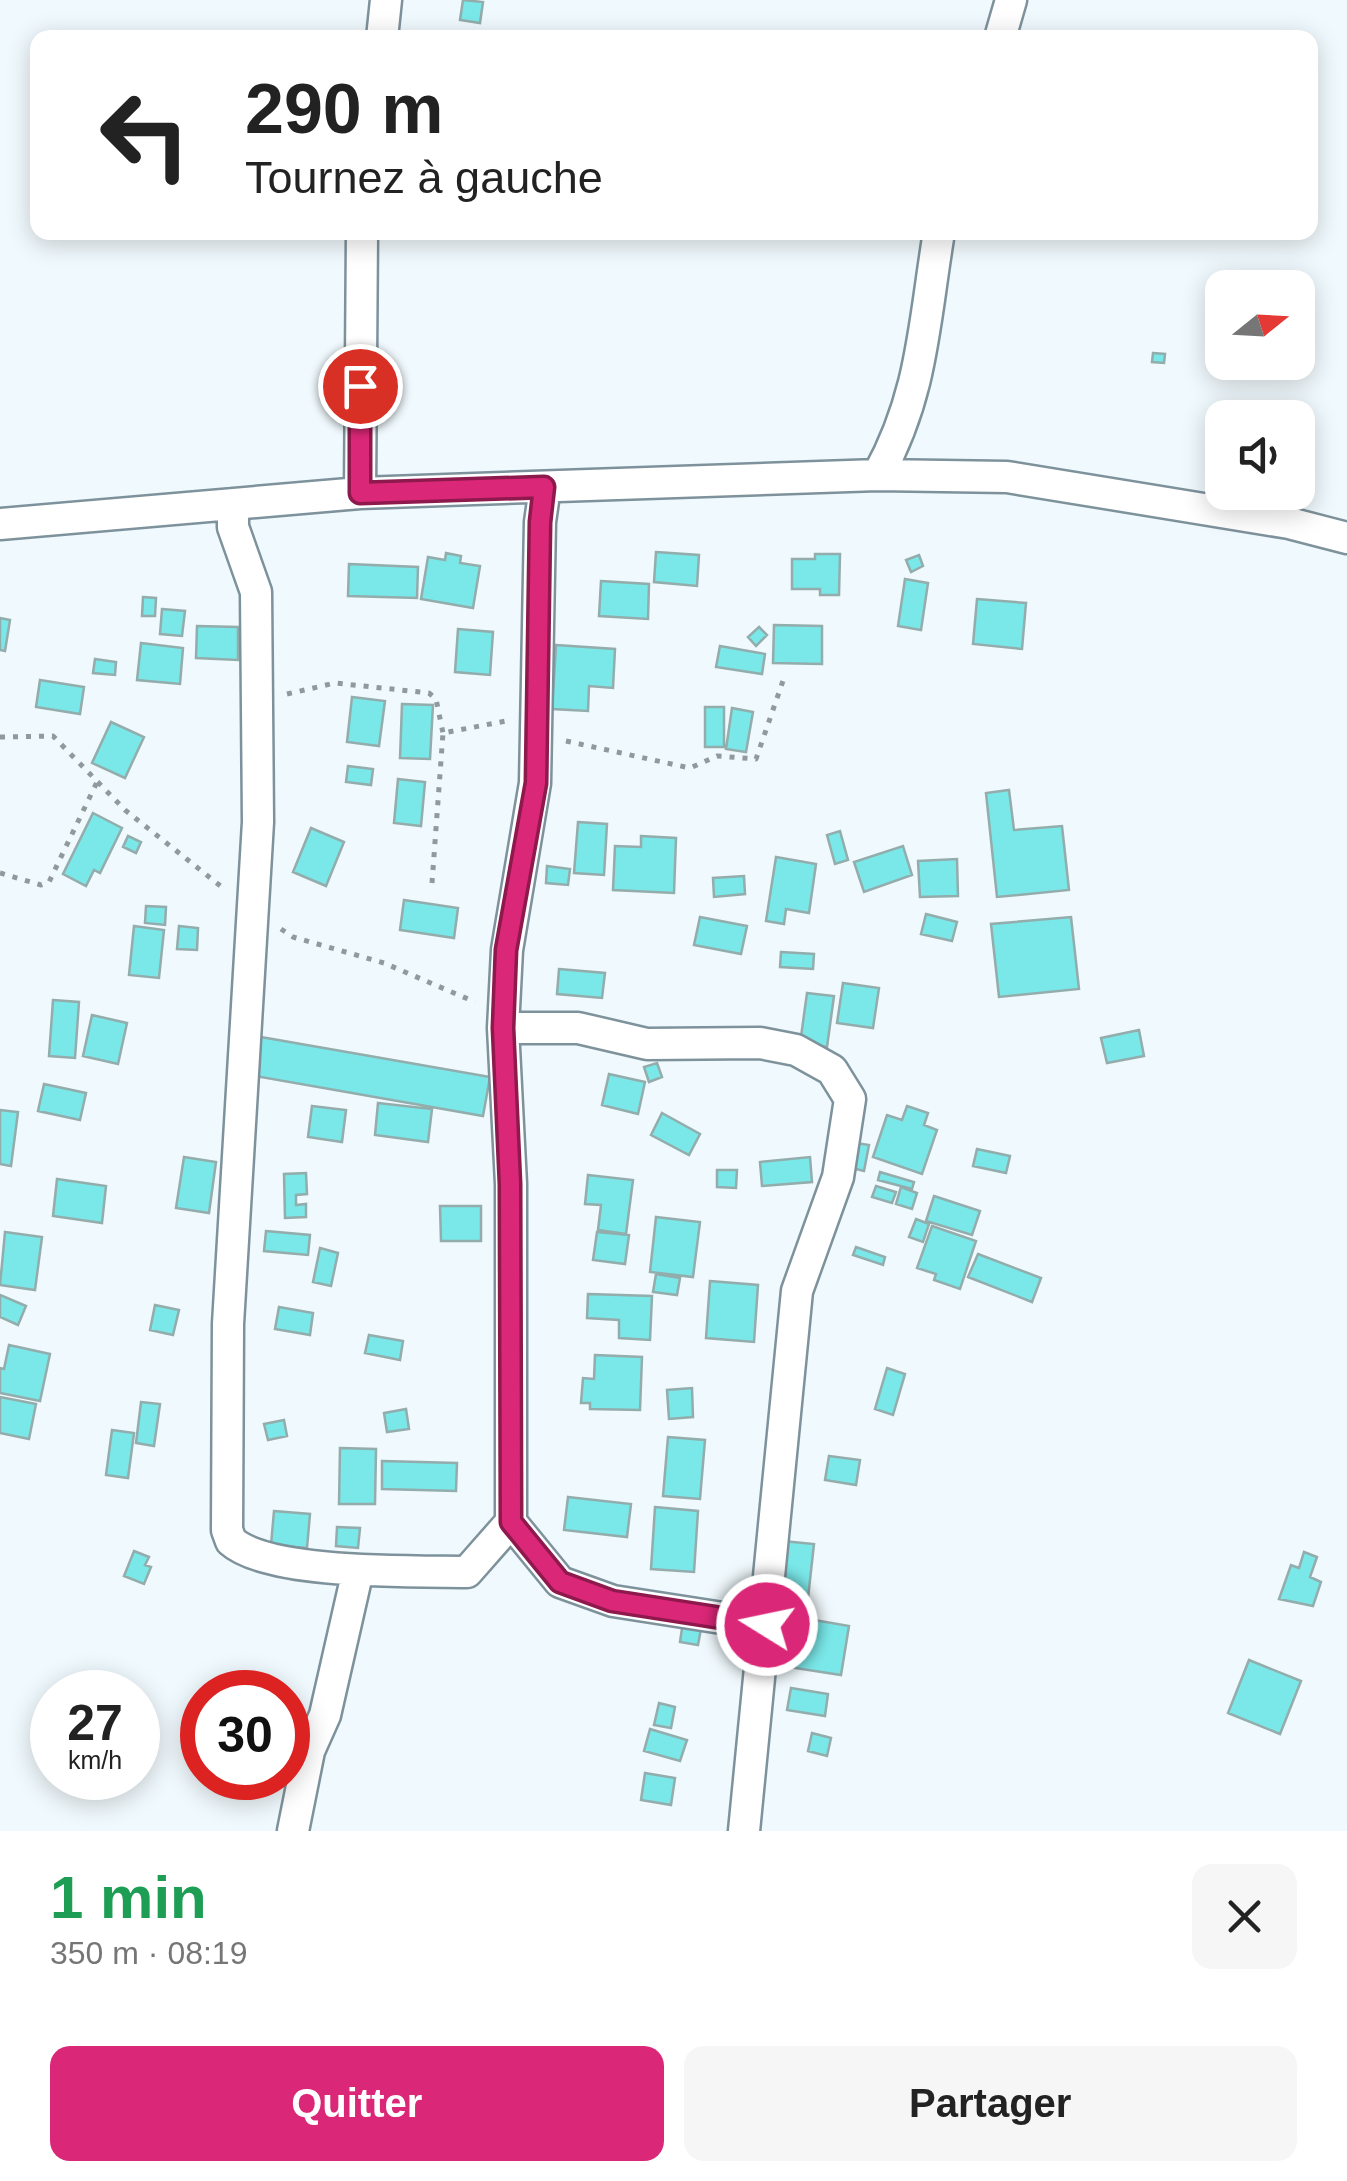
<!DOCTYPE html>
<html lang="fr">
<head>
<meta charset="utf-8">
<style>
	body { margin:0; font-family:Arial,sans-serif; background:#f6f6f6; color:#222; height:100vh; display:flex; flex-direction:column; font-size:38px; white-space:nowrap }
	* { box-sizing:border-box; margin:0 }
	p { font-size:32px; color:#767676 }
	.icon { flex:none; width:55px; height:55px; fill:none; stroke:currentColor; stroke-width:2; stroke-linecap:round; stroke-linejoin:round }
	.map { position:relative; height:1831px; overflow:hidden }
	.side { display:flex; flex-direction:column; background:#fff; flex:1 }
	.side>* { flex:none }
	.top-card { position:absolute; left:30px; top:30px; width:1288px; height:210px; border-radius:20px; box-shadow:0 5px 25px #0003; background:#fff; color:#222; overflow:hidden }
	.needle { width:65px; rotate:72deg }
	.tools { position:absolute; left:1205px; top:270px; display:grid; gap:20px }
	.tools a { display:grid; place-items:center; width:110px; height:110px; border-radius:20px; background:#fff; box-shadow:0 5px 25px #0003; font-size:50px }
	.speed { position:absolute; left:30px; top:1670px; display:flex; gap:20px; font-size:50px; font-weight:700; text-align:center }
	.speed>* { display:grid; place-content:center; width:130px; height:130px; border-radius:50%; background:#fff; box-shadow:0 5px 25px #0003; line-height:1 }
	.speed small { font-size:25px; font-weight:400 }
	.speed .limit { border:15px solid #d22; background:#fff; color:#111 }
	.pin { position:absolute; display:grid; place-items:center; width:85px; height:85px; color:#fff; margin:-42px; border:5px solid #fff; border-radius:50%; box-shadow:0 2px 10px #0007 }
	.me { position:absolute; width:110px; margin:-55px; rotate:280deg; stroke-linejoin:round; filter:drop-shadow(0 0 8px #0008) }
	.turn { display:flex; align-items:center; gap:35px; height:210px; padding:0 50px; font-size:45px }
	.turn .icon { width:130px; height:130px; stroke-width:2.5 }
	.turn b { display:block; font-size:70px; line-height:85px }
	.round { display:grid; place-items:center; flex:none; width:105px; height:105px; border-radius:20px; background:#f6f6f6 }
	.head { display:flex; align-items:center; justify-content:space-between; height:170px; padding:0 50px }
	h1 { font-size:60px; font-weight:800; line-height:75px; color:#1e9e55 }
	.action { display:flex; gap:20px; margin-top:auto; padding:20px 50px }
	.action a { flex:1; height:115px; border-radius:20px; background:#db2777; color:#fff; font-size:40px; font-weight:800; line-height:115px; text-align:center }
	.action a+a { background:#f6f6f6; color:#222 }
	.map>svg:first-child { display:block }
</style>
</head>
<body>
<div class="map">
<svg width="1347" height="1831" viewBox="0 0 1347 1831">
	<rect width="100%" height="100%" fill="#f0f9fd"/>
	<path fill="#7ae8e9" stroke="#93acac" stroke-width="2.5" d="M463,0L483,2L480,23L460,20Z
		M1153,353L1165,354L1164,363L1152,362Z
		M656,552L699,555L697,586L654,582Z
		M446,553L461,556L460,563L480,566L473,608L421,599L428,557L445,560Z
		M815,554H840L839,595H820V589H792V559H815Z
		M919,555L923,566L911,572L906,560Z
		M349,564L418,567L417,598L348,596Z
		M905,579L928,583L921,630L898,626Z
		M601,581L649,584L648,619L599,616Z
		M143,597L156,598L155,616H142Z
		M977,599L1026,603L1022,649L973,644Z
		M162,609L185,611L182,636L160,634Z
		M0,618L10,620L5,651L0,650Z
		M774,625L822,626V664L773,663Z
		M197,626L238,627V660L196,658Z
		M759,627L767,635L756,646L748,637Z
		M458,629L493,632L490,675L455,672Z
		M141,643L183,648L180,684L137,680Z
		M556,645L615,649L613,688L589,686L588,711L552,709Z
		M720,646L765,654L762,674L716,667Z
		M95,659L116,662L115,675L93,673Z
		M40,680L84,687L80,714L36,707Z
		M352,697L385,701L379,746L347,742Z
		M402,704L433,705L430,759L400,758Z
		M705,707H724V747H705Z
		M732,708L753,712L746,752L726,749Z
		M111,722L144,737L125,778L92,763Z
		M348,766L373,769L371,785L346,782Z
		M398,779L425,782L421,826L394,823Z
		M1009,790L1014,830L1062,826L1069,890L997,897L986,793Z
		M93,813L122,828L100,873L94,870L86,886L63,874Z
		M578,822L607,824L604,875L574,873Z
		M311,828L344,842L326,886L293,872Z
		M840,831L848,860L835,864L827,835Z
		M128,836L141,842L136,853L123,847Z
		M641,836L676,838L674,893L613,890L615,846L641,847Z
		M903,846L912,875L864,892L854,862Z
		M776,857L816,864L809,913L786,909L784,924L766,921Z
		M957,859L958,896L920,897L918,861Z
		M547,866L570,869L568,885L546,883Z
		M744,876L745,894L714,897L713,878Z
		M404,900L458,908L454,938L400,930Z
		M146,906L166,907L165,925L145,923Z
		M926,914L957,922L952,941L921,934Z
		M700,917L747,926L741,954L694,945Z
		M1071,917L1079,989L999,997L991,924Z
		M134,926L164,930L159,978L129,975Z
		M179,926L198,928L197,950L177,949Z
		M781,952L814,954L813,969L780,967Z
		M559,969L605,973L602,998L557,994Z
		M843,983L879,988L873,1028L837,1023Z
		M807,993L834,996L827,1047L800,1044Z
		M53,1000L79,1002L75,1058L49,1056Z
		M92,1015L127,1023L118,1064L83,1056Z
		M1139,1030L1144,1056L1107,1063L1101,1038Z
		M261,1037L490,1077L483,1116L255,1076Z
		M657,1063L662,1077L649,1082L644,1067Z
		M609,1074L645,1082L638,1114L602,1105Z
		M44,1084L86,1093L80,1120L38,1111Z
		M378,1103L432,1109L428,1142L375,1135Z
		M312,1106L346,1110L342,1142L308,1137Z
		M907,1106L928,1113L924,1125L937,1130L922,1174L873,1157L887,1115L902,1120Z
		M0,1110L18,1112L11,1166L0,1164Z
		M662,1113L700,1134L689,1155L651,1135Z
		M856,1143L869,1145L864,1171L852,1168Z
		M977,1149L1010,1156L1006,1173L973,1166Z
		M184,1157L216,1162L209,1213L176,1208Z
		M810,1157L812,1182L762,1186L760,1162Z
		M717,1170H737L736,1188L717,1187Z
		M880,1172L914,1182L912,1189L878,1180Z
		M306,1173L307,1194L296,1195V1205L306,1204V1217L285,1218L284,1174Z
		M588,1175L633,1180L626,1234L598,1230L601,1205L585,1204Z
		M57,1179L106,1186L102,1223L53,1216Z
		M876,1186L896,1192L892,1203L872,1197Z
		M901,1187L917,1193L912,1209L896,1204Z
		M934,1196L980,1211L972,1235L926,1221Z
		M440,1206H481V1241H441Z
		M656,1217L700,1222L693,1277L650,1272Z
		M916,1219L929,1224L923,1242L909,1237Z
		M932,1226L976,1241L960,1289L934,1280L936,1274L917,1268Z
		M266,1231L310,1235L308,1255L264,1251Z
		M5,1232L42,1237L35,1290L0,1285Z
		M597,1232L629,1235L625,1264L593,1260Z
		M856,1247L885,1257L883,1265L853,1255Z
		M320,1248L338,1253L331,1286L313,1282Z
		M978,1254L1041,1278L1032,1302L968,1277Z
		M656,1274L680,1278L677,1295L653,1292Z
		M710,1281L758,1285L754,1342L706,1338Z
		M588,1294L652,1296L650,1340L619,1338V1320L587,1318Z
		M0,1295L26,1306L18,1325L0,1317Z
		M155,1305L179,1310L173,1335L150,1330Z
		M279,1307L313,1313L310,1335L275,1329Z
		M369,1335L403,1341L400,1360L365,1353Z
		M9,1345L50,1354L40,1401L0,1393V1368L4,1369Z
		M595,1355L642,1357L640,1410L590,1409V1403H581L583,1378L594,1379Z
		M887,1368L905,1374L893,1415L875,1409Z
		M692,1388L693,1417L669,1419L667,1390Z
		M0,1397L36,1404L29,1439L0,1433Z
		M141,1402L160,1404L154,1446L136,1443Z
		M406,1409L409,1429L387,1432L384,1413Z
		M284,1420L287,1436L268,1440L264,1424Z
		M112,1430L134,1433L128,1478L106,1475Z
		M668,1437L705,1440L700,1499L663,1496Z
		M340,1448L376,1449L375,1504H339Z
		M829,1456L860,1460L856,1485L825,1480Z
		M382,1461L457,1463L456,1491L382,1489Z
		M568,1497L631,1504L627,1537L564,1530Z
		M655,1507L698,1511L694,1572L651,1569Z
		M274,1511L310,1514L307,1548L271,1545Z
		M337,1527L360,1528L358,1548L336,1546Z
		M783,1541L814,1544L808,1598L777,1594Z
		M134,1551L149,1557L145,1565L151,1567L144,1584L124,1576Z
		M1304,1552L1317,1557L1310,1577L1321,1582L1313,1606L1279,1599L1291,1565L1299,1568Z
		M684,1615L703,1618L698,1645L680,1642Z
		M797,1617L849,1626L841,1675L795,1668Z
		M1249,1660L1301,1681L1280,1734L1228,1713Z
		M791,1688L828,1694L825,1716L787,1710Z
		M659,1703L675,1707L671,1728L654,1725Z
		M650,1729L687,1740L680,1761L644,1751Z
		M812,1733L831,1738L827,1756L808,1751Z
		M645,1773L675,1778L671,1805L641,1800Z"/>
	<g fill="none" stroke-linecap="round" stroke-linejoin="round">
		<g stroke="#7e929c" stroke-width="35">
			<path id="minor" d="M382,38L386,0
				M1000,38L1011,0
				M878,475C923,394 924,322 939,232
				M360,493L362,232
				M233,504V527L256,592L258,822L228,1324L227,1530L231,1541C269,1575 415,1571 467,1572L511,1522L560,1582L613,1601L767,1625
				M0,524L360,493L878,475L1007,477L1289,523L1347,538
				M503,1028H578L647,1044L760,1043L796,1050L832,1070L850,1099L838,1177L797,1291L744,1831
				M511,1522V1184L503,1028L507,950L535,783L540,522L545,487
				M293,1831L309,1751L325,1715L358,1570"/>
		</g>
		<path stroke="#90999c" stroke-width="5" stroke-dasharray="5 8" stroke-linecap="butt" d="M287,694L335,683L429,693L436,699L443,733
			M0,737L53,736L125,810L223,888
			M566,741L690,768L717,756L756,759L785,675
			M0,873L41,885L49,882L97,782
			M432,883L443,733L506,721
			M281,929L293,937L384,963L475,1002"/>
		<use href="#minor" stroke="#fff" stroke-width="30"/>
	</g>
	<g fill="none" stroke-linecap="round" stroke-linejoin="round">
		<g stroke="#8e194d" stroke-width="25">
			<path id="route" d="M360,386V493L544,487L540,522L536,783L506,950L503,1028L510,1184L511,1522L560,1582L612,1601L767,1625"/>
		</g>
		<use href="#route" stroke="#db2777" stroke-width="18"/>
	</g>
</svg>
<div class="tools">
<a><svg class="needle" viewBox="-14 -14 28 28"><path d="M0-13l5 13h-10z" fill="#e53935"/><path d="M0 13l5-13h-10z" fill="#767676"/></svg></a>
<a><svg class="icon" aria-label="sound" viewBox="0 0 24 24"><path d="M4 9h4l5-4v14l-5-4H4zM17 9q2 3 0 6"/></svg></a>
</div>
<div class="speed"><div>27<small>km/h</small></div><div class="limit">30</div></div>
<div class="pin" style="left:360px;top:386px;background:#d93025"><svg class="icon" aria-label="arrive" viewBox="0 0 24 24"><path d="M6 21V4h12l-3 4 3 4H6"/></svg></div>
<svg class="me" style="left:767px;top:1625px" viewBox="-20 -20 40 40"><circle r="17" fill="#db2777" stroke="#fff" stroke-width="3"/><path d="M0-11L8 9 0 5-8 9z" fill="#fff"/></svg>
<div class="top-card">
<div class="turn"><svg class="icon" aria-label="left" viewBox="0 0 24 24"><path d="M17 20v-9H6M10 6l-5 5 5 5"/></svg><div><b>290 m</b>Tournez à gauche</div></div>
</div>
</div>
<section class="side">
<div class="head"><div><h1>1 min</h1><p>350 m · 08:19</p></div><a class="round"><svg class="icon" aria-label="close" viewBox="0 0 24 24"><path d="M6 6l12 12M18 6L6 18"/></svg></a></div>
<div class="action"><a>Quitter</a><a>Partager</a></div>
</section>
</body>
</html>
